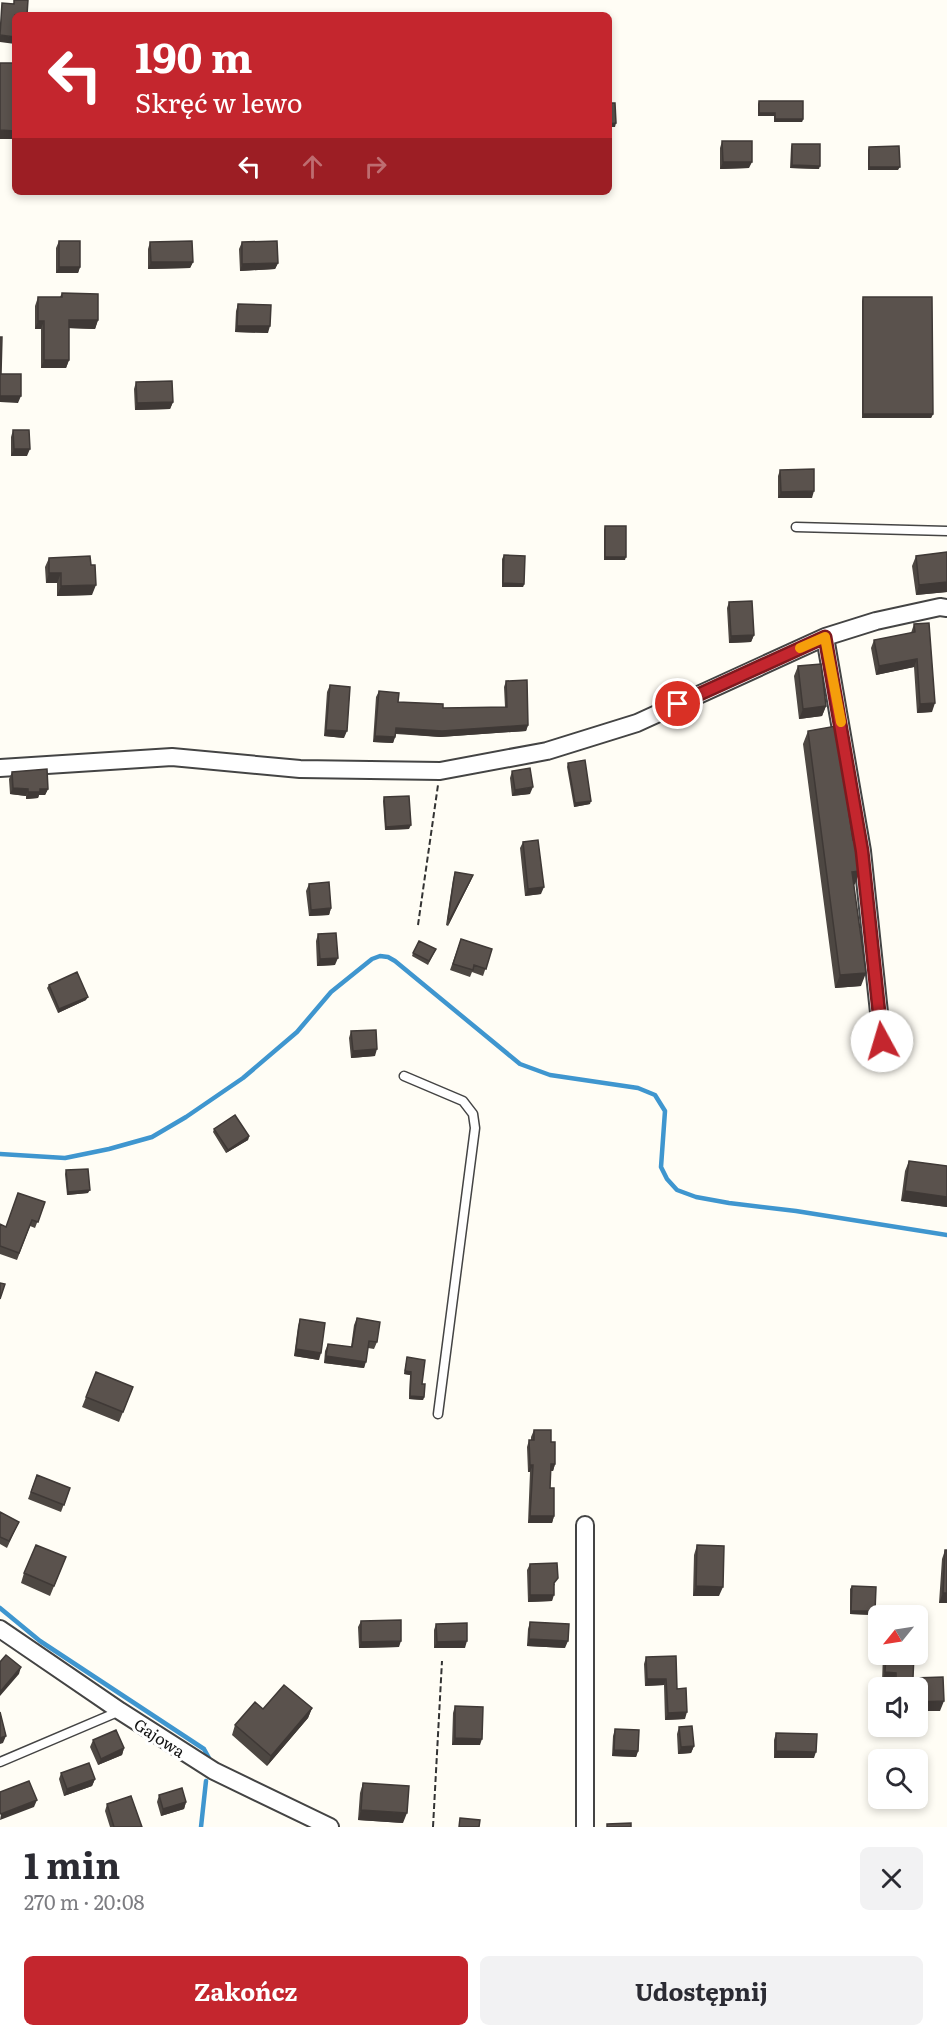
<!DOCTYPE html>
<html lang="pl">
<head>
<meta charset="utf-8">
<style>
	body { margin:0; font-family:Literata,serif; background:#f2f2f3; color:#2b2b33; height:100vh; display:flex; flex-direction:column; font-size:22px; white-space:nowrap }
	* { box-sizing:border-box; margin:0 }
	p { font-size:20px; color:#7c7c81 }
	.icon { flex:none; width:33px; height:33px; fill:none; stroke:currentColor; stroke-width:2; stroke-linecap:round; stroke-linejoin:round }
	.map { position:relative; height:1827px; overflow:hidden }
	.sheet { display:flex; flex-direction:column; background:#fff; flex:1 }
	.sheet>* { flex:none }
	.hud { position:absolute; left:12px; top:12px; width:600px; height:183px; border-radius:9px; box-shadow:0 3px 9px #0003; background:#c4262e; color:#fff; overflow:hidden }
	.needle { width:39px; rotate:240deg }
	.tools { position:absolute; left:868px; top:1605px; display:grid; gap:12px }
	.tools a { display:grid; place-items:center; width:60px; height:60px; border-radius:9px; background:#fff; box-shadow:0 3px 9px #0003; font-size:30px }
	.pin { position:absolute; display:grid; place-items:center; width:51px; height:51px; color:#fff; margin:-26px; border:3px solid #fff; border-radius:50%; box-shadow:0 2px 6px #0007 }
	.me { position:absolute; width:66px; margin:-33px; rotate:354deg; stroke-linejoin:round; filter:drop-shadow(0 0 4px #0008) }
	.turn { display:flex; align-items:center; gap:21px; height:126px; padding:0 24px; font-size:27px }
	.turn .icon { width:78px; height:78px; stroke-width:2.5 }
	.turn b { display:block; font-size:42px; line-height:51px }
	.lanes { display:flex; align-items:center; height:57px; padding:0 24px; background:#0003; justify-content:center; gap:30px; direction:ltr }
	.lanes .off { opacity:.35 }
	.round { display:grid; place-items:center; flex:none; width:63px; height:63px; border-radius:9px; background:#f2f2f3 }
	.headline { display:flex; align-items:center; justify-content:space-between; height:102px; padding:0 24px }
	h1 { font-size:36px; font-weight:700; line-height:45px }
	.action { display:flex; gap:12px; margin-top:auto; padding:12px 24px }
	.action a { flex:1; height:69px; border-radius:9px; background:#c4262e; color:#fff; font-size:24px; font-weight:700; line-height:69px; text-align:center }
	.action a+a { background:#f2f2f3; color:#2b2b33 }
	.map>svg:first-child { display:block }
</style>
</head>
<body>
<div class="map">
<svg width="947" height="1827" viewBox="0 0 947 1827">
	<rect width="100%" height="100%" fill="#fffdf5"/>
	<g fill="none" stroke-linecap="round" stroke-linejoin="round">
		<path stroke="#3f96cf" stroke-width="4.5" d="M0,1154L65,1158L109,1149L152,1137L186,1117L243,1078L297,1032L331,992L372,959L380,956L388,957L395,961L520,1064L550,1075L638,1088L655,1095L665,1111L661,1167L667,1179L677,1190L696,1197L729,1203L796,1211L947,1235
			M0,1608L40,1641L204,1749L209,1758
			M201,1827L206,1781"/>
		<g stroke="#444" stroke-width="11">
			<path id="service" d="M796,527L947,531
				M404,1076L463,1101L473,1114L475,1128L438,1414
				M0,1762L120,1711"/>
		</g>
		<g stroke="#444" stroke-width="20">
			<path id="minor" d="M825,637L876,621L940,607L947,608
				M0,768L172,757L300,769L440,771L547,751L637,723L825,637L862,851L882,1041
				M0,1629L120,1711L214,1771L330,1827
				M585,1827V1525"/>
		</g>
		<path stroke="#333" stroke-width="2" stroke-dasharray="6 3" stroke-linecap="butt" d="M418,925L438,785
			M433,1827L442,1661"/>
		<use href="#service" stroke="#fff" stroke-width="8"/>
		<use href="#minor" stroke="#fff" stroke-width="16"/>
	</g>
	<path fill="#4d4742" d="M759,101L803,119L802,122H774V116H758V104Z
		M722,141L749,168L720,169V148Z
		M792,144L819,169L790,168L791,147Z
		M869,147L898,170H868V150Z
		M59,241L80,267L78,273H56V248Z
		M150,242L193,262L190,268L148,269V249Z
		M242,242L278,263L275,269L240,271L239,249Z
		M62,293L98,320L95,329L69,328V360L66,368H41V329H35V306L38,297H60Z
		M863,297L933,414L931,418H862V301Z
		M238,304L268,333L235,332L236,311Z
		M136,382L173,402L170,409L135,410L134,389Z
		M13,430L27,456H11V437Z
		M780,470L812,498H778V476Z
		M605,526L625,560H604V530Z
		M947,552V592L916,595L912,566L916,556Z
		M504,555L524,584L523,587H502V559Z
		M49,558L91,565L92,595L57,596V583H46L45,567Z
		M729,602L754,635L751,642L729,643L727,608Z
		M914,624L932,712L917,713L914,667L876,675L871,648L874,640L911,633Z
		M798,666L826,706L822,716L799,719L794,676Z
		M506,681L528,725L526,731L440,737L396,734L393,743L373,742L376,697L379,691L398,702L443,708L505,707L504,687Z
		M330,685L344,738L324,736L327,692Z
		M808,731L855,884L854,885L861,986L835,988L803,744Z
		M568,763L590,804L574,807L567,767Z
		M512,771L530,794L512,796L510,778Z
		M12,772L48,789L45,795H39L38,798L26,799V796L10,794L9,779Z
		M384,797L409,829L385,830L383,801Z
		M523,842L541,894L525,896L520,848Z
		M455,872L473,875L470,882L448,926L446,925L453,879Z
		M309,884L331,908L329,915L309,916L306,891Z
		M318,934L335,965L317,966L316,941Z
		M461,939L492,949L483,976L472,972L470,977L450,970Z
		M436,949L428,965L412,956L413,953Z
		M49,985L86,1000L58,1013L47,988Z
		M351,1031L375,1056L351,1058L349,1038Z
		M214,1129L249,1136L248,1140L226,1153L213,1132Z
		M909,1161L947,1166V1207L901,1201L905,1171Z
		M66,1170L88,1193L67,1195L65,1174Z
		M45,1202L35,1228L30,1226L17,1260L0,1254V1224L6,1227Z
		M357,1318L377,1342L374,1349L368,1348L364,1368L324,1363L325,1351L328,1344L351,1347L354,1325Z
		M300,1319L319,1360L294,1356L298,1326Z
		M407,1357L424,1397L423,1400L409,1399L410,1375L404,1374Z
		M96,1372L133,1387L119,1422L82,1407Z
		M534,1430L551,1442L555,1464L553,1471H551L550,1488L554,1516L552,1523H528L530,1472H528L527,1447L529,1440H531V1437Z
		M37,1475L70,1488L61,1512L28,1499Z
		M0,1512L19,1522L7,1548L0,1544Z
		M697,1545L719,1596H693L694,1555Z
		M945,1550L947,1603H939L942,1559Z
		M66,1557L50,1596L21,1583L24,1573Z
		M530,1564L555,1584L554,1586L552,1601L528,1602L527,1570Z
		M852,1586L874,1615L850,1614V1589Z
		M361,1621L399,1647L359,1648L358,1627Z
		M530,1622L565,1648L527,1646L528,1629Z
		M436,1624L465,1648H434V1630Z
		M883,1654H914L913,1678L940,1711H918V1688H893V1682H882Z
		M646,1657L677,1689L685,1719L665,1720L664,1685L645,1686L644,1664Z
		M455,1706L480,1745H452L453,1713Z
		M312,1708L308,1718L267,1766L232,1735L235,1725L263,1709Z
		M679,1727L694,1746L691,1753L678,1754L677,1734Z
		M615,1729L638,1751L636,1757L612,1756L613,1736Z
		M776,1733L814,1758H774V1740Z
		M93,1740L124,1748L122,1755L98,1765L90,1747Z
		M61,1773L95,1779L92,1786L64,1796L59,1779Z
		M363,1783L403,1823L358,1820L360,1793Z
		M159,1795L186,1802L184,1809L161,1816L157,1802Z
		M107,1804L142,1827H110L105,1811Z"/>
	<path fill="#3f3936" d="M0,35L15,37V44L0,42Z
		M759,113H775L774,116H758Z
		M775,119H803L802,122H774Z
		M616,123L615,127H609V124Z
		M0,130L15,131L12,139H0Z
		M723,162H752L749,168L720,169Z
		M792,165L820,166L819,169L790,168Z
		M869,167H900L898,170H868Z
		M151,262H193L190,268L148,269Z
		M278,263L275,269L240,271L242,264Z
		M59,267H80L78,273H56Z
		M69,320H98L95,329L66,328Z
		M38,321H44L41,329H35Z
		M237,326H270L268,333L235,332Z
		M44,360H69L66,368H41Z
		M0,396H21L18,403L0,402Z
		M173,402L170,409L135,410L137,403Z
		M863,414H933L931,418H862Z
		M14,449H30L27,456H11Z
		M814,491L812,498H778L781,492Z
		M605,557H626L625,560H604Z
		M49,573H61L57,583H46Z
		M947,582V592L916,595L919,585Z
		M503,583L524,584L523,587H502Z
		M96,585L92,595L57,596L61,586Z
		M754,635L751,642L729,643L731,636Z
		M917,659L914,667L876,675L879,666Z
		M935,703L932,712L917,713L920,704Z
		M826,706L822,716L799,719L803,709Z
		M528,725L526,731L440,737L394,733L396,728Z
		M326,730L347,731L344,738L324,736Z
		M375,736L395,737L393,743L373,742Z
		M533,787L530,794L512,796L515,790Z
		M13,788L28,789L26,796L10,794Z
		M40,789H48L45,795H39L38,798L26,799L28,792Z
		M591,801L590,804L574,807L575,803Z
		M411,825L409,829L385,830L386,827Z
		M860,871L855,884L847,885L852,872Z
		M473,875L470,882L448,926L450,919Z
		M544,887L541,894L525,896L528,889Z
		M331,908L329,915L309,916L311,910Z
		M338,958L335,965L317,966L320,959Z
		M866,973L861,986L835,988L840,975Z
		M88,997L86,1000L58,1013L59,1009Z
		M377,1049L375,1056L351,1058L353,1051Z
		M249,1136L248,1140L226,1153L228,1150Z
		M90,1190L88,1193L67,1195L68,1192Z
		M905,1191L947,1197V1207L901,1201Z
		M296,1349L321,1353L319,1360L294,1356Z
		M326,1356L366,1362L364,1368L324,1363Z
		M405,1371L411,1372L410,1375L404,1374Z
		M410,1396L424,1397L423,1400L409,1399Z
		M551,1464H555L553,1471H548Z
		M530,1465H533L530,1472H528Z
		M530,1516H554L552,1523H528Z
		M696,1586L723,1587L719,1596H693Z
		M943,1593H947V1603H939Z
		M530,1595H554L552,1601L528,1602Z
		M851,1611H875L874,1615L850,1614Z
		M529,1639L568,1641L565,1648L527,1646Z
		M401,1641L399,1647L359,1648L361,1642Z
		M467,1641L465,1648H434L437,1642Z
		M21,1667L19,1674L0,1696V1692Z
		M885,1672L896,1673L893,1682H882Z
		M647,1679H666L664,1685L645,1686Z
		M944,1701L940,1711H918V1702Z
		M312,1708L308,1718L267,1766L271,1756Z
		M687,1712L685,1719L665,1720L668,1713Z
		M6,1736L3,1743L0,1744V1738Z
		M455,1738L482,1739L480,1745H452Z
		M694,1746L691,1753L678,1754L681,1747Z
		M124,1748L122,1755L98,1765L101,1759Z
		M614,1750L638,1751L636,1757L612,1756Z
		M776,1751L816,1752L814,1758H774Z
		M95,1779L92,1786L64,1796L67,1789Z
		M37,1800L34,1807L0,1820L1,1814Z
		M891,1800L914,1801L912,1807H888Z
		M186,1802L184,1809L161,1816L163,1809Z
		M361,1810L407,1813L403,1823L358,1820Z"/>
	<path fill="#5a524d" stroke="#3f3936" stroke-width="1.5" d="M14,0H28L27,15H15V37L0,35L2,3L14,4Z
		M0,63H15V131L0,130Z
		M759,101H803V119H775V113H759Z
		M609,103H615L616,123L609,124Z
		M722,141H752V162H723Z
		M792,144H820V166L792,165Z
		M899,146L900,167H869V147Z
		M59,241H80V267H59Z
		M192,241L193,262H151L150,242Z
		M277,241L278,263L242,264V242Z
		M62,293L98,294V320H69V360H44V321H38V297H62Z
		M863,297H932L933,414H863Z
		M238,304L271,305L270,326H237Z
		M0,337H2L1,374H21V396H0Z
		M172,381L173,402L137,403L136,382Z
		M13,430H29L30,449H14Z
		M814,469V491L781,492L780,470Z
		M605,526H626V557H605Z
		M947,552V582L919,585L916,556Z
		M504,555L525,556L524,584L503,583Z
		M90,556L91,565H95L96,585L61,586V573H49V558Z
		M752,601L754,635L731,636L729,602Z
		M929,623L935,703L920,704L917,659L879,666L874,640L915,632L914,624Z
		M821,664L826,706L803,709L798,666Z
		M527,680L528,725L442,731L396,728L395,737L375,736L379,691L399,693L398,702L443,704V708L507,707L506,681Z
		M330,685L350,687L347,731L326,730Z
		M836,726L853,840H856L860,871L852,872L866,973L840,975L808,731Z
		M585,760L591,801L575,803L568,763Z
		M530,768L533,787L515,790L512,771Z
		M47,769L48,789H40V792H28V789L13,788L12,772Z
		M409,796L411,825L386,827L384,797Z
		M538,840L544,887L528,889L523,842Z
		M455,872L473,875L450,919H448Z
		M329,882L331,908L311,910L309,884Z
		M336,933L338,958L320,959L318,934Z
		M461,939L492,949L486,969L474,965L473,970L453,964Z
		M419,941L436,949L429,961L413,953Z
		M77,972L88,997L59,1009L49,985Z
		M376,1030L377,1049L353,1051L351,1031Z
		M235,1115L249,1136L228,1150L214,1129Z
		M909,1161L947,1166V1197L905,1191Z
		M88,1169L90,1190L68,1192L66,1170Z
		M18,1193L45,1202L38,1222L32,1220L19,1253L0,1246V1224L6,1227Z
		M0,1283L5,1284L0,1299Z
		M357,1318L380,1322L377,1342L369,1341L366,1362L326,1356L328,1344L352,1347Z
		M300,1319L325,1323L321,1353L296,1349Z
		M407,1357L425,1360L422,1384H425L424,1397L410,1396L411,1372L405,1371Z
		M96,1372L133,1387L123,1412L86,1397Z
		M534,1430H551V1442H555V1464H551L550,1488H554V1516H530L533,1465H530L529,1440H534Z
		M37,1475L70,1488L64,1505L31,1492Z
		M0,1512L19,1522L9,1541L0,1537Z
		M36,1545L66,1557L54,1586L24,1573Z
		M697,1545L724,1546L723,1587L696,1586Z
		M945,1550H947V1593H943Z
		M557,1563L558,1578L554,1583V1595H530V1564Z
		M852,1586L876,1587L875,1611H851Z
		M888,1613L916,1615V1616H888Z
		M401,1620V1641L361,1642V1621Z
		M530,1622L569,1624L568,1641L529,1639Z
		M467,1623V1641L437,1642L436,1624Z
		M886,1654H914L913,1678L943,1677L944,1701L918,1702V1688H896V1673L885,1672Z
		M6,1655L21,1667L0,1692V1662Z
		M676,1656L677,1689L686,1688L687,1712L668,1713L666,1679H647L646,1657Z
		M284,1685L312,1708L271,1756L235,1725L255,1702L263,1709Z
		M455,1706L483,1707L482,1739L455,1738Z
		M0,1712L6,1736L0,1738Z
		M692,1726L694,1746L681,1747L679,1727Z
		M615,1729L639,1730L638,1751L614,1750Z
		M116,1730L124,1748L101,1759L93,1740Z
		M776,1733L817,1734L816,1752L776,1751Z
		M89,1763L95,1779L67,1789L61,1773Z
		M29,1781L37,1800L1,1814L0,1812V1792Z
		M363,1783L409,1786L407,1813L361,1810Z
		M182,1788L186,1802L163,1809L159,1795Z
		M131,1796L142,1827H114L107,1804Z
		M891,1798H915L914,1801L891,1800Z
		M460,1818L480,1820L479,1827H459Z
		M631,1823V1827H607V1824Z"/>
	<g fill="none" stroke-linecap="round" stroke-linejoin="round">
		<g stroke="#7f191e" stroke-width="15">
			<path id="route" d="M678,704L825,637L862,851L882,1041"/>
		</g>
		<use href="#route" stroke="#c4262e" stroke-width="10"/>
		<path stroke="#f59e0b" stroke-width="10" d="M800,648L825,637L841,722"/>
	</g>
	<g text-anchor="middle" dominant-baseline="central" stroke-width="6" stroke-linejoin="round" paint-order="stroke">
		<g font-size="16" fill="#111" stroke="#fff">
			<text transform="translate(160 1737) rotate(33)">Gajowa</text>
		</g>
	</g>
</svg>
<div class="tools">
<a><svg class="needle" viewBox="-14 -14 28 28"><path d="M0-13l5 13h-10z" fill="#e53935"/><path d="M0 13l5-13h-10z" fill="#7c7c81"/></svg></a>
<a><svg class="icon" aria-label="sound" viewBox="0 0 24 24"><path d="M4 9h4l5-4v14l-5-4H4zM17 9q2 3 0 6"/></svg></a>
<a><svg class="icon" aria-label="search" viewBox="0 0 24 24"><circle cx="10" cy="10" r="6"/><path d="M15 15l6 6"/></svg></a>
</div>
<div class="pin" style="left:678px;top:704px;background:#d93025"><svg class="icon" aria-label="arrive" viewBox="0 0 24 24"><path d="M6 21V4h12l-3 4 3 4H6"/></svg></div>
<svg class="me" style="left:882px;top:1041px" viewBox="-20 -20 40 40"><circle r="19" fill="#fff"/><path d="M0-13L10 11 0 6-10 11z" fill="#c4262e"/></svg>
<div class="hud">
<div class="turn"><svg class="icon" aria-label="left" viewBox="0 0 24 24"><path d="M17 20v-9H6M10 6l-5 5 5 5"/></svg><div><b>190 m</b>Skręć w lewo</div></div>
<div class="lanes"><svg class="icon" aria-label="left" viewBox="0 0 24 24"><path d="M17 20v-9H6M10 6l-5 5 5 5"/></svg><svg class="icon off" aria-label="ahead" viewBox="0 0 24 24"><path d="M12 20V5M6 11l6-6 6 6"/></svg><svg class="icon off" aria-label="right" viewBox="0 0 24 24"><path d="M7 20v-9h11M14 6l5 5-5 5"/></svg></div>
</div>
</div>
<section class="sheet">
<div class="headline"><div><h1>1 min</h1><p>270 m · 20:08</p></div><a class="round"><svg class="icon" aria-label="close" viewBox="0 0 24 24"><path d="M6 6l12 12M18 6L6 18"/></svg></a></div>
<div class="action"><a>Zakończ</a><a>Udostępnij</a></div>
</section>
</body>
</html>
